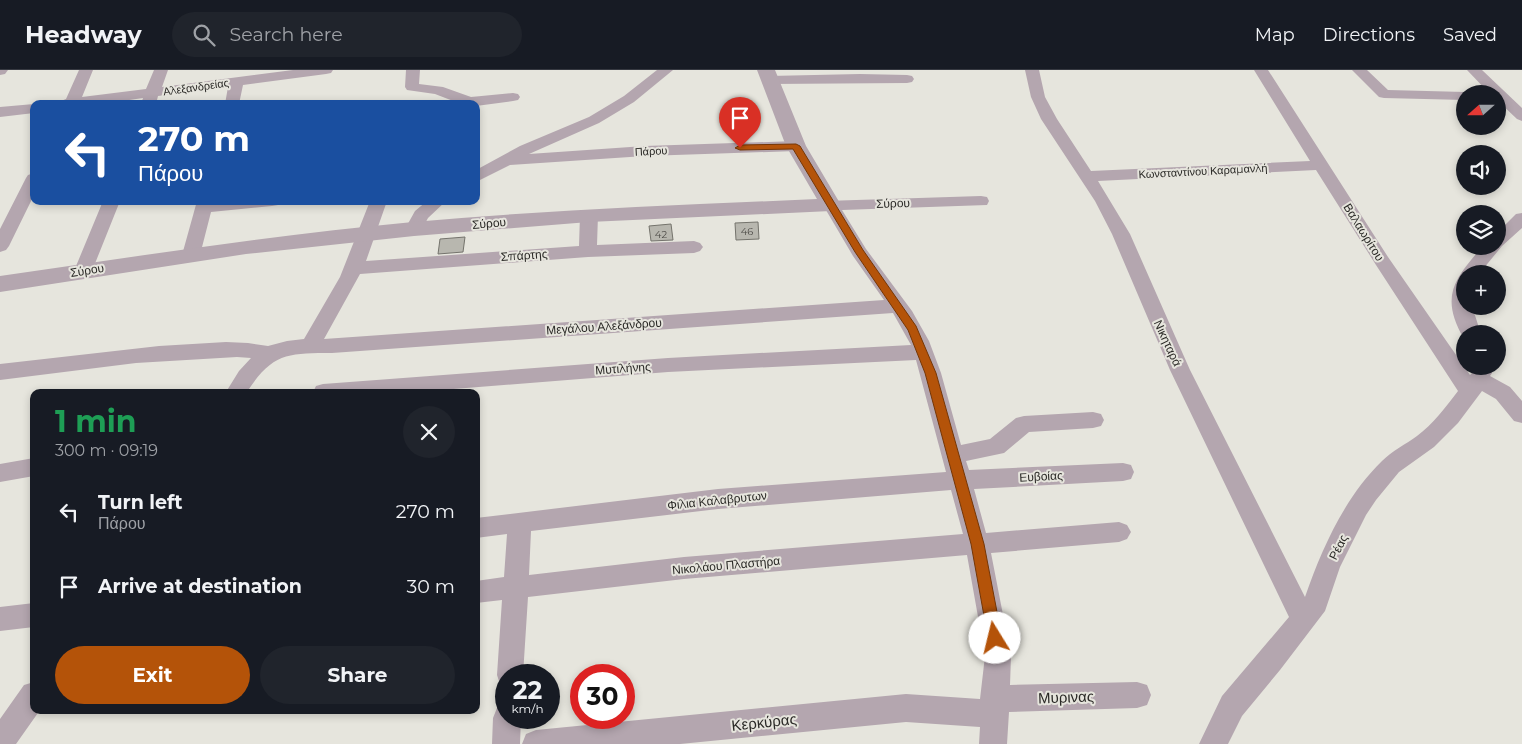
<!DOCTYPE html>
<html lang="en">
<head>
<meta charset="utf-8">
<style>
	body { margin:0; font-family:Montserrat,sans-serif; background:#20242c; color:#f1f3f6; height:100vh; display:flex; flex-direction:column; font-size:19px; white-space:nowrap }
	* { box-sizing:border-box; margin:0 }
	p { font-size:16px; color:#9ea1a6 }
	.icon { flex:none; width:28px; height:28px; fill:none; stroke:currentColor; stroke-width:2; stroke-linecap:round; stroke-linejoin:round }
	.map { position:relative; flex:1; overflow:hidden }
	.drawer { position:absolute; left:30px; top:319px; width:450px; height:325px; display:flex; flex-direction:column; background:#171b24; border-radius:10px; box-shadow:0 2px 8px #0003 }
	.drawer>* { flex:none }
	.banner { position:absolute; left:30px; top:30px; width:450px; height:105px; border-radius:10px; box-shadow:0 2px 8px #0003; background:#1a4fa0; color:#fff; overflow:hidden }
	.needle { width:32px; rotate:249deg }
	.fabs { position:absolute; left:1456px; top:15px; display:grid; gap:10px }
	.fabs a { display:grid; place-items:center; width:50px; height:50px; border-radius:50%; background:#171b24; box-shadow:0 2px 8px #0003; font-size:25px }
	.speed { position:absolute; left:495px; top:594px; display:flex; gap:10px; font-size:25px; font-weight:700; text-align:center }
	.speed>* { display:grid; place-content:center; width:65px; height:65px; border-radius:50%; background:#171b24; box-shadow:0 2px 8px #0003; line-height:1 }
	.speed small { font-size:12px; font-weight:400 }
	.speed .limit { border:8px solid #d22; background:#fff; color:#111 }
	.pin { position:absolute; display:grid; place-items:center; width:42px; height:42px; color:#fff; margin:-51px -21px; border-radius:50% 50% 50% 0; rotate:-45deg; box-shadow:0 0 5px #0007 }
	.pin .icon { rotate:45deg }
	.me { position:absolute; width:55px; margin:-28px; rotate:351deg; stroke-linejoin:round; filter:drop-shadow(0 0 4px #0008) }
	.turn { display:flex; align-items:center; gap:18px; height:105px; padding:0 25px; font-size:22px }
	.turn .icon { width:65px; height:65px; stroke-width:2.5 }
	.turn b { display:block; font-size:35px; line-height:42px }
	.round { display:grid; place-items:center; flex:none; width:52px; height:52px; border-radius:26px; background:#20242c }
	.headline { display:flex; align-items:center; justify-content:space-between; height:85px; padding:0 25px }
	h1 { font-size:30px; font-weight:700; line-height:38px; color:#1e9e55 }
	.cta { display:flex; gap:10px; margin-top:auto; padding:10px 25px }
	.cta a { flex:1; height:58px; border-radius:30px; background:#b45309; color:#fff; font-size:20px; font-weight:700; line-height:58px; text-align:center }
	.cta a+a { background:#20242c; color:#f1f3f6 }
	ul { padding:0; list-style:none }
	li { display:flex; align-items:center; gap:15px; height:75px; padding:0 25px }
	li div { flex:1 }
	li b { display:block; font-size:19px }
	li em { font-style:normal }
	header { display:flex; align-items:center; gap:30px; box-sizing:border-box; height:70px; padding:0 25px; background:#171b24; border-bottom:1px solid #363941 }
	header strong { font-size:24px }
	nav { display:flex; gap:28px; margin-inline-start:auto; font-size:18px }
	.search { width:350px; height:45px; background:#20242c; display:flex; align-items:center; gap:12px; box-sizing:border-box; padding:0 18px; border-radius:28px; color:#9ea1a6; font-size:19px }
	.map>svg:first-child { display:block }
</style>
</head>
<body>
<header>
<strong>Headway</strong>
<div class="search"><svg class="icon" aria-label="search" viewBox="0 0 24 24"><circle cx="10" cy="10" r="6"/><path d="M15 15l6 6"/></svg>Search here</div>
<nav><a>Map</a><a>Directions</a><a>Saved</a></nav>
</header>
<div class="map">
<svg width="1522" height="674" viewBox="0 0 1522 674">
	<rect width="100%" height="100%" fill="#e6e5dd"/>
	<path fill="#b8b7af" stroke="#74736c" d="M758,152L759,169L736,170L735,153Z
		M671,154L673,170L651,171L649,156Z
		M465,167L463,182L438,184L440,169Z"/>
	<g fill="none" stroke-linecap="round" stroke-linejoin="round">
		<path fill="#b4a6af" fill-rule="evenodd" d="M0,0H8L5,4L0,5Z
			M79,0H93L82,27L146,19L154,0H168L162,17L293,0H333L331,3L326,4L243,15L239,34H225L228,17L158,26L156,34H141L143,28L102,34H59L61,31L66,29Z
			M406,0H420L419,14L443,17L471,27L513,23L518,24L520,27L518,30L513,31L476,36V34H461L435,24L407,20L405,17Z
			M657,0H673L634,32L599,53L529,84L645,76L796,71L802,73L804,76L802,79L796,81L645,86L510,95L476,112V100L520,76L589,47L624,26Z
			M1025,0H1039L1045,27L1057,49L1091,101L1310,91L1254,0H1268L1388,187L1470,305L1472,303L1471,296H1491L1492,303L1490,306L1510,317L1522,331V353L1514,351L1496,329L1482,321L1458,353L1434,377L1399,402L1376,430L1366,445L1340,497L1325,541L1280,600L1242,646L1228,674H1199L1222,626L1289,547L1170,300L1112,164L1095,131L1041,49L1031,27ZM1316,100L1376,195L1458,321C1446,337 1433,354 1417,366C1406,374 1392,381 1382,391C1345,427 1322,478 1305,527L1190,300L1130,164L1098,111Z
			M1352,0H1367L1388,20L1465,22L1471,24H1465V30L1384,28L1379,27Z
			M1467,0H1482L1522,38V51L1517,49L1498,31V24H1490Z
			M860,4L907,5L912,6L914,9L912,12L907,13L769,14L764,13L762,10L764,7L769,6Z
			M34,34V43L0,47V37Z
			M34,103V125L9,176L6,180L0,182V159L26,108L28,105Z
			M981,126L987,127L989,131L987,135L842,140L866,179L912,241L929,271L941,303L961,375L990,369L1016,348L1024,346L1093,342L1101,344L1104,350L1101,356L1093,358L1029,362L1004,383L966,391L969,400L1123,393L1131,395L1134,402L1131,409L1123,411L974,419L986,463L1119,452L1127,455L1131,462L1127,469L1119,472L991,483L1011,586L1010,615L1137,612L1147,615L1151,625L1147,635L1137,638L1009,642L1007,674H979L980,657L906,652L680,674H522L526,664L536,660L906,624L980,629L985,586L967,485L684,509L528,527L523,605H506V617L500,614L497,605L502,530L476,533V511L504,507L507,464L476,468V448L718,419L946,402L916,290L668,302L416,322H313L316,316L323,314L668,288L911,275L893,243L332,283C288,283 272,283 247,322H226L239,301L251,288L237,287L136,293L0,310V294L159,276L226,272L248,273L268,276L287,271L304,269L340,207L370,131H387L366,191L579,176L580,145L583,141L589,140L595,141L598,145L597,175L694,171L700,173L703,177L700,181L694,183L588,187L360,204L324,269L884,230L853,186L823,135L825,131ZM951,420L963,464L684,487L529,505L531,461L718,439Z
			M103,131H120L92,201L89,205L83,207L77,205L74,201Z
			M197,131H280L278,135L272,136L211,142L200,185L197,189L191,191L185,189L182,185Z
			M427,131H446L428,148L420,163L414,165L408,163L405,159L415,141Z
			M1522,143V158L1502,176L1479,204H1465V236H1472L1481,264H1465L1464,269C1439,226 1455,208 1483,176H1498V162L1516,144Z
			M34,388V406L0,412V394Z
			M34,533V557L0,561V537Z
			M34,612V640H40L16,674H0V649L24,615Z
			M506,634V648H521L520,674H492L493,648L497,638Z"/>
		<path fill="#b4a6af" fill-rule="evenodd" d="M757,0H775L806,76L841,135L838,140L831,141L589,152L414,166L246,184L0,222V206C138,186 275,165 413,152C548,140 682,135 817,129L786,76Z"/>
	</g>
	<path fill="#b45309" stroke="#753606" d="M796,74L800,76L863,180L916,256L936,303L984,474L1002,568L1000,572L995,574L990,572L988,568L971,474L925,303L908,260L855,182L793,79L740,80L735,78L740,75Z"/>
	<g text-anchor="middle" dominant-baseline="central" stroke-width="4" stroke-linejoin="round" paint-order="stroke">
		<g font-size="10" fill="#4e4c48">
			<text x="747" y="161">46</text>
			<text x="661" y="164">42</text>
		</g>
		<g font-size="11" fill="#2a2926" stroke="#e6e5dd">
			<text transform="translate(196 17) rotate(-8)">Αλεξανδρείας</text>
			<text transform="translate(651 81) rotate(-3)">Πάρου</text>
			<text transform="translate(1203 101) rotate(-3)">Κωνσταντίνου Καραμανλή</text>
		</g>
		<g font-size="12" fill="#2a2926" stroke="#e6e5dd">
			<text transform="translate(893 133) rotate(-2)">Σύρου</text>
			<text transform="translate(489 153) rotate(-5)">Σύρου</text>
			<text transform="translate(1364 162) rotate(58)">Βαλαωρίτου</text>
			<text transform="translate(524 185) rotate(-4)">Σπάρτης</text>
			<text transform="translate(87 200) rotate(-9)">Σύρου</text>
			<text transform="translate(604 256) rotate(-4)">Μεγάλου Αλεξάνδρου</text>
			<text transform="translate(1168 273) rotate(65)">Νικηταρά</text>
			<text transform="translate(623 298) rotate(-4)">Μυτιλήνης</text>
			<text transform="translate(1041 406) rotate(-3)">Ευβοίας</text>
			<text transform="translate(717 430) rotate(-6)">Φιλια Καλαβρυτων</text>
			<text transform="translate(1338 477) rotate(-63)">Ρέας</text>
			<text transform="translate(726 495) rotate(-5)">Νικολάου Πλαστήρα</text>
		</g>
		<g font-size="15" fill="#2a2926" stroke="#e6e5dd">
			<text transform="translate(1066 627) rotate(-2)">Μυρινας</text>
			<text transform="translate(764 652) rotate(-6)">Κερκύρας</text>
		</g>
	</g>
</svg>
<div class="fabs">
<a><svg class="needle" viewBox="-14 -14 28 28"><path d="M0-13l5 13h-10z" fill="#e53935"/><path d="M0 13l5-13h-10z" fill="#9ea1a6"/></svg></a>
<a><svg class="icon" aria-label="sound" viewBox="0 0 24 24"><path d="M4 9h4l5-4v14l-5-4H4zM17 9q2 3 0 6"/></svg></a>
<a><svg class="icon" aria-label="layers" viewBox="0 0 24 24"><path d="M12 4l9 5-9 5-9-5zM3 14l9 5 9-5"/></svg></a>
<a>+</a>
<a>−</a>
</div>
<div class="speed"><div>22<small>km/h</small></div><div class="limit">30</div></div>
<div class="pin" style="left:740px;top:78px;background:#d93025"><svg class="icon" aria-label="arrive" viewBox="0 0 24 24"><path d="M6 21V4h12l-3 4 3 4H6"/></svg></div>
<svg class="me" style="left:995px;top:568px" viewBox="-20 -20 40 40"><circle r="19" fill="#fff"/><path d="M0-13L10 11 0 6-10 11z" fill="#b45309"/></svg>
<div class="banner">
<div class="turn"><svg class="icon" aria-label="left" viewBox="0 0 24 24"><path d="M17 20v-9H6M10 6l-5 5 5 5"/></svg><div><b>270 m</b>Πάρου</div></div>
</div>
<section class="drawer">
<div class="headline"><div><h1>1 min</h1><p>300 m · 09:19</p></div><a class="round"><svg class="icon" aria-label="close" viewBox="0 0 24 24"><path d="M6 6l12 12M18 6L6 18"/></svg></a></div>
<ul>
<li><svg class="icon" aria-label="left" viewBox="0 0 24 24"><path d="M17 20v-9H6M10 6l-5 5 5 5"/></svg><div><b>Turn left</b><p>Πάρου</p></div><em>270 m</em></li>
<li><svg class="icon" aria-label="arrive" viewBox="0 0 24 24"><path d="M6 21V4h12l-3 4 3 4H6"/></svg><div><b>Arrive at destination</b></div><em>30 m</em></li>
</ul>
<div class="cta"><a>Exit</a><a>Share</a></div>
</section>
</div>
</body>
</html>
